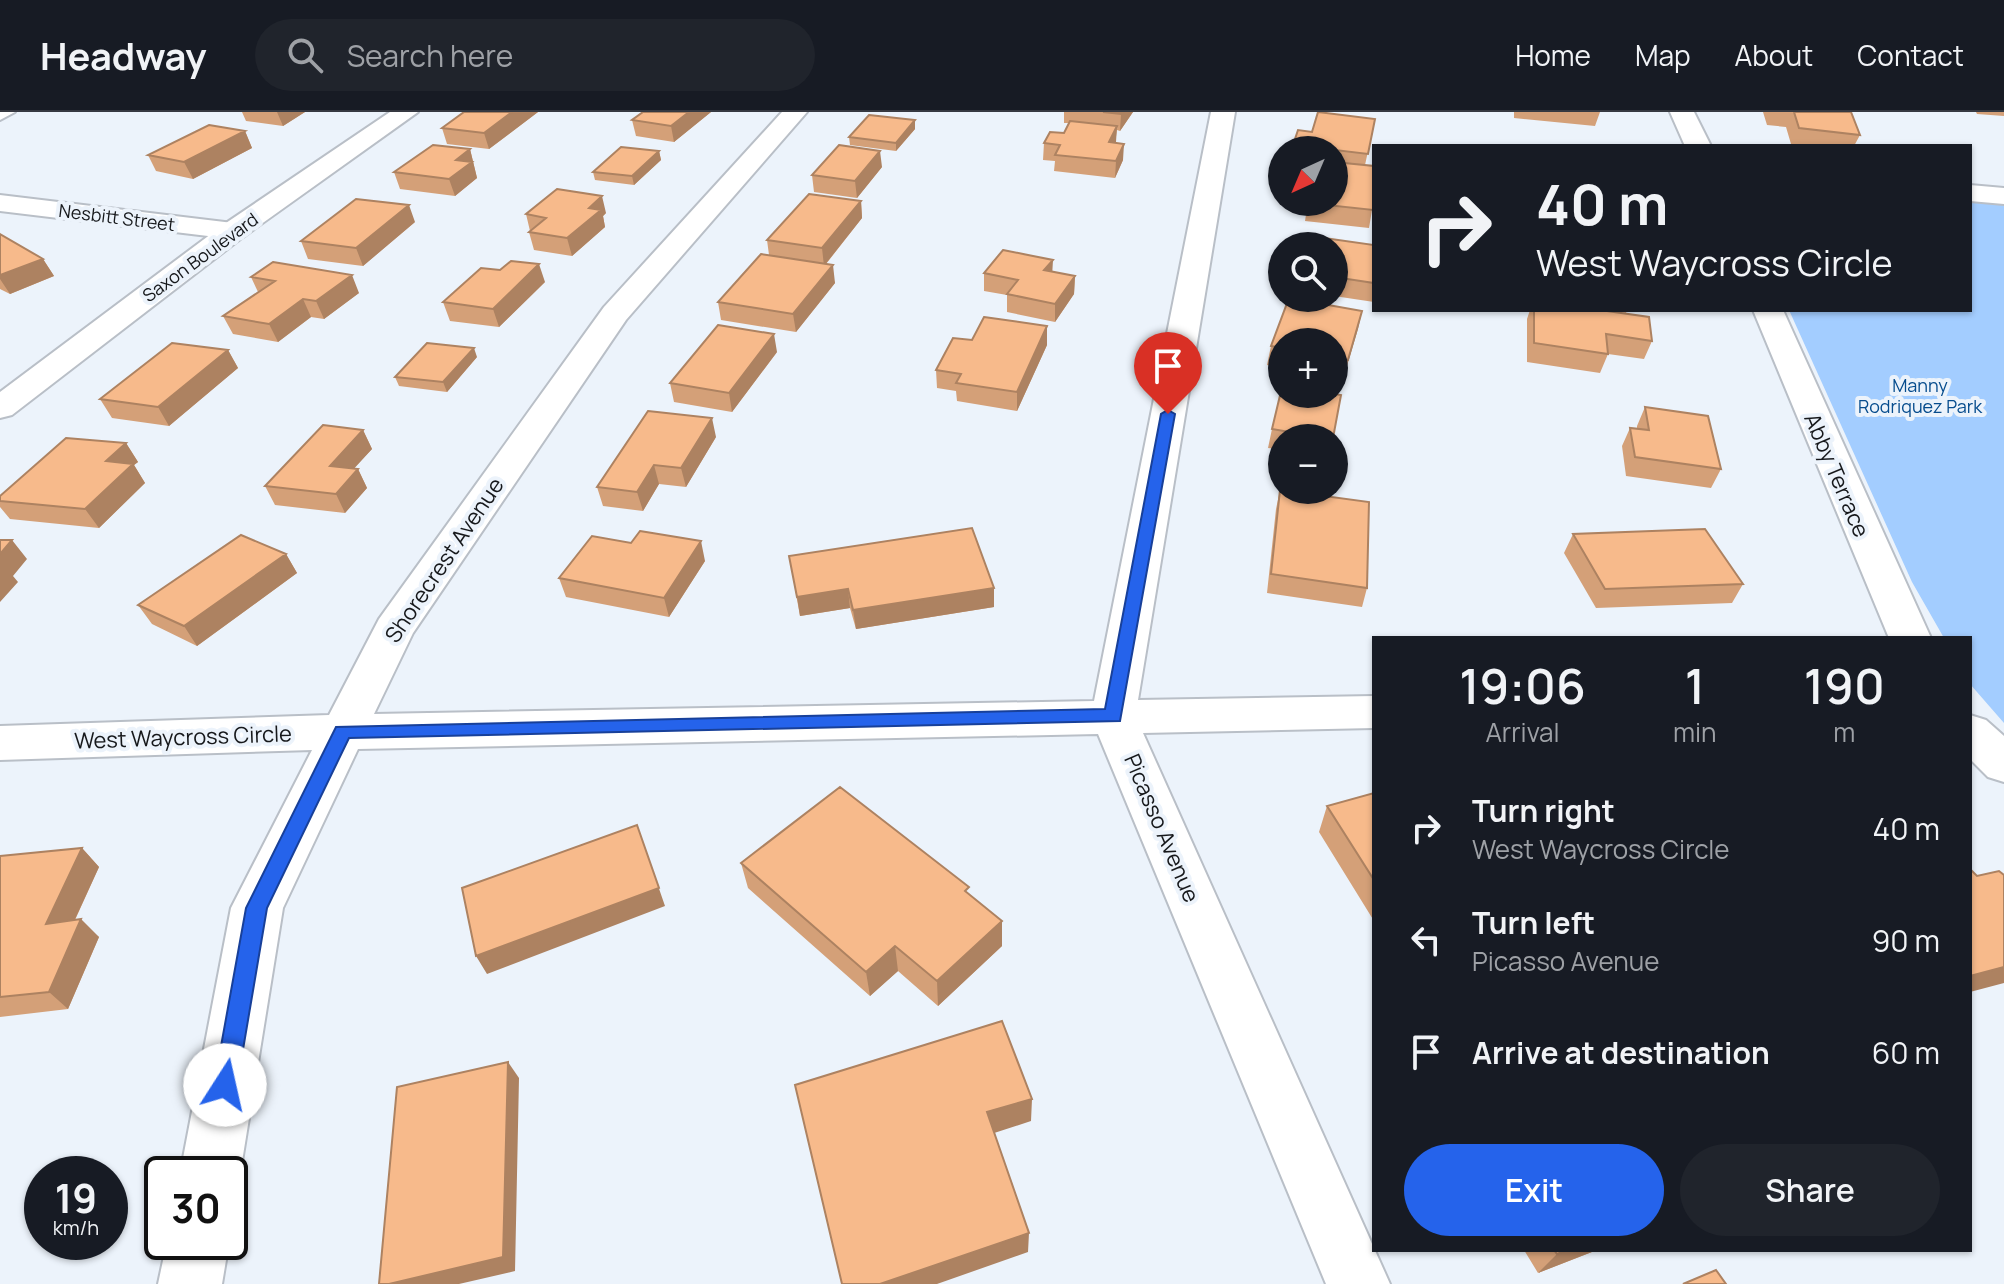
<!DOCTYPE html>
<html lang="en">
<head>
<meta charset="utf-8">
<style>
	body { margin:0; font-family:Manrope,sans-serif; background:#20242c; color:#f1f3f6; height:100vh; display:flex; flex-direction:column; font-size:30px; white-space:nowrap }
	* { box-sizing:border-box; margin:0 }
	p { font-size:26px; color:#9ea1a6 }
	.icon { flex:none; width:44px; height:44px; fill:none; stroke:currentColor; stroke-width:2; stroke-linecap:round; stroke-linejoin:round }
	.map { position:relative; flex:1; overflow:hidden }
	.side { position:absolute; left:1372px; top:524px; width:600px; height:616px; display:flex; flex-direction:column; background:#171b24; border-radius:0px; box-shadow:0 2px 6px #0004 }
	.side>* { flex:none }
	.top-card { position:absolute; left:1372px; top:32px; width:600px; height:168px; border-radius:0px; box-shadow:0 2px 6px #0004; background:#171b24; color:#f1f3f6; overflow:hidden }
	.needle { width:52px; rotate:224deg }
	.controls { position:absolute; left:1268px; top:24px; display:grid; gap:16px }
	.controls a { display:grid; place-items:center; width:80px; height:80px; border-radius:50%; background:#171b24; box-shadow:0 2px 6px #0004; font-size:40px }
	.speed { position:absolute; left:24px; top:1044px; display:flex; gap:16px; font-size:40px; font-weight:700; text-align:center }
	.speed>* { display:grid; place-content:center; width:104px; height:104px; border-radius:50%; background:#171b24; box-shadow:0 2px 6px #0004; line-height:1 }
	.speed small { font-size:20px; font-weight:400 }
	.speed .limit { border:4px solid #111; border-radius:12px; background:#fff; color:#111 }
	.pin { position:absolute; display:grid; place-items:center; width:68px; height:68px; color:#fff; margin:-82px -34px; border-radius:50% 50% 50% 0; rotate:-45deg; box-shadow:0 0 8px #0007 }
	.pin .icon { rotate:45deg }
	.me { position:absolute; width:88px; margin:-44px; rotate:10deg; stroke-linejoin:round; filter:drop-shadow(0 0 6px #0008) }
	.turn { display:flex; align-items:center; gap:28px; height:168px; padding:0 32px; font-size:36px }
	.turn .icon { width:104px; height:104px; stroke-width:2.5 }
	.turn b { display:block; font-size:56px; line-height:68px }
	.eta { display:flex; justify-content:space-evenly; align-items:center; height:136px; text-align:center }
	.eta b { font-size:48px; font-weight:600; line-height:56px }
	.button { display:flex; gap:16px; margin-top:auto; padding:16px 32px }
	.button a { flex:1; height:92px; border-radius:48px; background:#2563eb; color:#fff; font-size:32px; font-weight:600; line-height:92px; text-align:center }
	.button a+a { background:#20242c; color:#f1f3f6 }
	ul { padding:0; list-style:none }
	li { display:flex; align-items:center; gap:24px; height:112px; padding:0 32px }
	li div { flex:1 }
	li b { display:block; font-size:30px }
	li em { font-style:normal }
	header { display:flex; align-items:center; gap:48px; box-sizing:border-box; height:112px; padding:0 40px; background:#171b24; border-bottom:2px solid #363941 }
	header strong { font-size:38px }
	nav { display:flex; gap:44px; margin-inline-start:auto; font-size:28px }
	.search { width:560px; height:72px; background:#20242c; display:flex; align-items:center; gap:20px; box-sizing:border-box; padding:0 28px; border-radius:44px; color:#9ea1a6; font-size:30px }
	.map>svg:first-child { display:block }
</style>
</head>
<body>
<header>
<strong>Headway</strong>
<div class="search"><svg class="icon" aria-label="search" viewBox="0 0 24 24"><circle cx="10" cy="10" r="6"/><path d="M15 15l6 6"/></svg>Search here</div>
<nav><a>Home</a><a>Map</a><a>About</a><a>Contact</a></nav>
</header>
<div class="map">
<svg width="2004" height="1172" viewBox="0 0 2004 1172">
	<rect width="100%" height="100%" fill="#ecf3fb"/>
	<path fill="#a3cdff" d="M1970,88L2004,91V611L1970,572V526H1944L1912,470L1789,198H1970Z"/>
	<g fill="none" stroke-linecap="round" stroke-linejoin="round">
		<g stroke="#b9bfc7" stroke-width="4">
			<path id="street" d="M0,0H15L0,8Z
				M782,0H807L626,208L413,521L374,602L1094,589L1211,0H1235L1138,588L1374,584V616L1143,621L1390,1172H1326L1098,622L358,637L283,796L240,1062L231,1083L230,1062H180L231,796L312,638L0,648V614L329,603L379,507L604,195Z
				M1670,0H1694L1711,34H1685Z
				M1970,73L2004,76V92L1970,89Z
				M0,83L233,111L243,113L247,119L243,125L233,127L0,99Z
				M1753,198H1783L1931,526H1889Z
				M1970,603L1986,608L2004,624V670L1988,665L1970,647Z
				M167,1130H229L222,1172H158Z"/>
		</g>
		<g stroke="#b9bfc7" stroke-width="4">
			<path id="secondary" d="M390,0H418L243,125L12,303L0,306V280L223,113Z"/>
		</g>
		<use href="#street" fill="#fff" fill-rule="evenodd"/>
		<use href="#secondary" fill="#fff" fill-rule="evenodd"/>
	</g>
	<path fill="#d4a078" d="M242,0H305L283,14L246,9Z
		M464,0H538L489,37L447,32L442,16Z
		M711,0L674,30L636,24L632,8Z
		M1064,0H1133L1120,19L1117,18L1115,31L1123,48L1115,66L1054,59L1055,49L1043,48L1044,31L1064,21L1069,11H1064Z
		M1514,0H1600L1595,14L1514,6Z
		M1763,0H1851L1860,23L1854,34H1809L1791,32L1786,15L1767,13Z
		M1976,0H2004V4L1977,2Z
		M1375,7L1365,53L1374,54V92H1373L1369,116L1305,109L1308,90H1334V38H1293V33L1312,20Z
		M915,8V17L896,39L850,33L849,25Z
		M245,19L252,36L193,67L156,59L148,43Z
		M470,37L477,66L455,84L400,77L394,60Z
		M659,39L661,48L634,73L595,68L593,60Z
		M882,55L857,86L814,80L812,63Z
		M861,89L862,106L826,152L835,171L796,220L721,208L718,190L769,143L767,128Z
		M606,101L603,104L605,115L572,144L534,138L529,120L530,119L526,102Z
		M415,110L363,154L308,147L301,129Z
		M0,123L43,147L54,164L10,182L0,177Z
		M1374,133V190L1334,184V134Z
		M1052,160L1075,164L1074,182L1055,210L1007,200V183L984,179V161Z
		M251,165L359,181L324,207L311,205L278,230L233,222L223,204L258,180Z
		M545,170L499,215L450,209L443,190Z
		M1530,198H1600L1652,229L1644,247L1608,242L1600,261L1527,250V207Z
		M1605,198H1627L1626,201Z
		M1362,199L1343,267L1334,265V230H1282V256L1267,253L1271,234Z
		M972,228L1047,233L1017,299L957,289L956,279L937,276L936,258Z
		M228,238L238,256L169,314L112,306L100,287Z
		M777,240L732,300L674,290L670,271Z
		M477,245L447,280L399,274L395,265Z
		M1645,295L1721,357L1711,376L1626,364L1622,334L1630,316L1637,317V314Z
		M1272,317L1333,326H1282V338L1268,336Z
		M363,318L372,337L354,356L358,357L367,376L345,401L275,393L265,374Z
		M716,325L686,375L659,372L643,399L603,394L597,375Z
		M126,331L138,350L134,353L145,371L99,416L10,407L0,395V384Z
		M1280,378L1367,476L1362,495L1267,481L1276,397Z
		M1573,422L1743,472L1732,491L1596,496L1564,441Z
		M631,431L705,449L669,505L566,485L559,466Z
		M286,442L297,461L197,534L152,512L138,493Z
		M789,444L994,495L856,517L850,496L800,504Z
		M1374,681V809L1319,720L1327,694Z
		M82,736L99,755L75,808L99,825L68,897L0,905V744Z
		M741,751L969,783L1002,834L938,894L898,859L870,884L748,776Z
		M1524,1138H1597L1538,1161Z"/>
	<path fill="#ad8261" d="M277,0H305L283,14Z
		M512,0H538L489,37L484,21Z
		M689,0H711L674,30L671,14Z
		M1123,0H1133L1120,19L1121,2Z
		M915,8V17L896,39V31Z
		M1117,14L1116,30L1108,46L1109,30Z
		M245,19L252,36L193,67L184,50Z
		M1124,32L1123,48L1115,66L1116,49Z
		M470,37L477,66L455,84L449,67L456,48Z
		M659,39L661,48L634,73L632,64Z
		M880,39L882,55L857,86L855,69Z
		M602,84L606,101L603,104L605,115L572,144L567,126L589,96Z
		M861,89L862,106L824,154L822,136Z
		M409,93L415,110L363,154L356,136Z
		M43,147L54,164L10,182L0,167V163Z
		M1053,148L1052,165L1044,158Z
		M539,152L545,170L499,215L493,197Z
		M833,153L835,171L796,220L793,202Z
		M352,163L359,181L324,207L316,189Z
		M1075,164L1074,182L1055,210V192Z
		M303,187L311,205L278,230L269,212Z
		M1362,199L1358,217L1343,267L1348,248Z
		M1047,214V233L1017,299V280Z
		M774,222L777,240L732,300L729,281Z
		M474,236L477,245L447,280L443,270Z
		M228,238L238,256L169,314L158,295Z
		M712,306L716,325L686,375L681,356Z
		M363,318L372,337L339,373L330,354Z
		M126,331L138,350L134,353L145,371L99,416L85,397L106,349Z
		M654,353L659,372L643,399L637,380Z
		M358,357L367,376L345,401L336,382Z
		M12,428L27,447L13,464L18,470L0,490V442Z
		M701,429L705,449L669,505L664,486Z
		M286,442L297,461L197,534L184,514Z
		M994,476V495L856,517L853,498Z
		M848,477L850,496L800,504L797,485Z
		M637,713L665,794L487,862L476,844Z
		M82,736L99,755L65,829L46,812Z
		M81,807L99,825L68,897L49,880Z
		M1002,809V834L938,894L937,869Z
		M895,834L898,859L870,884L866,860Z
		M2004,855V871L1970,880V864Z
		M508,950L519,966L515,1159L459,1172H389Z
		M1032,987L1031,1009L988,1023L987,1000Z
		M1029,1121L1028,1140L937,1172H880Z
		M1567,1138H1597L1538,1161L1557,1142Z"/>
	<path fill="#f7ba8b" stroke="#ad8261" stroke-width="2" d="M464,0H512L484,21L442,16Z
		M643,0H689L671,14L632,8Z
		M1103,0H1123L1121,2Z
		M1318,0L1375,7L1368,42L1293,33L1298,18L1312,20Z
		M1794,0H1851L1860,23L1799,16Z
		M869,3L915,8L896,31L849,25Z
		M1070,9L1117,14L1109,30L1124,32L1116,49L1055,43L1060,33L1044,31L1050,20L1064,21Z
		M209,13L245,19L184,50L148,43Z
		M433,33L470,37L456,48L472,50L449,67L394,60Z
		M839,33L880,39L855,69L812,63Z
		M621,35L659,39L632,64L593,60Z
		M1334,50L1374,54L1373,98L1308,91L1309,90H1334Z
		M557,77L602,84L589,96L601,98L567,126L529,120L546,106L526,102Z
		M809,82L861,89L822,136L767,128Z
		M356,87L409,93L356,136L301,129Z
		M0,122L43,147L0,163Z
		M1303,123L1374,133V171L1334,165V134H1300Z
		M1003,138L1053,148L1044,158L1075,164L1055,192L1007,182L1018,168L984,161Z
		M761,142L833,153L793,202L718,190Z
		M511,149L539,152L493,197L443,190L481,156L500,158Z
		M273,150L352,163L316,189L303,187L269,212L223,204L275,169L251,165Z
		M1289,186L1362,199L1348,248L1334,246V230H1282V236L1271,234Z
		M1534,198H1600L1649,205L1652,229L1606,222L1608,242L1534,231Z
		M984,205L1047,214L1017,280L956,271L961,262L936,258L953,226L972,228Z
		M718,213L774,222L729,281L670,271Z
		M172,231L228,238L158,295L100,287Z
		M427,231L474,236L443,270L395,265Z
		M1282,275V282H1334L1341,283L1333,326H1324L1272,317Z
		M1645,295L1708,304L1721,357L1635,345L1630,316L1649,318Z
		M648,299L712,306L681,356L654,353L637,380L597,375Z
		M323,313L363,318L330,354L358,357L336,382L265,374Z
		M66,326L126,331L106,349L133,352L85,397L0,389V384Z
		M1280,378L1369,390L1367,476L1271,462Z
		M972,416L994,476L853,498L848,477L797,485L789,444Z
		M1705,417L1743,472L1605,477L1573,422Z
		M640,419L701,429L664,486L559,466L592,424L631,431Z
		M241,423L286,442L184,514L138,493Z
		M0,428H12L0,442Z
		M840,675L969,775L965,779L1002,809L937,869L895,834L866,860L741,751Z
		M1374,681V768L1327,694Z
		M637,713L659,776L476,844L462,776Z
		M82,736L46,812L81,807L49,880L0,885V744Z
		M1970,757L1977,764L1999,759L2004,763V855L1970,864Z
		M1002,909L1032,987L987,1000L1029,1121L880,1172H842L795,973Z
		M508,950L503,1145L389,1172H379L397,975Z
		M1554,1138H1567L1557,1142Z
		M1716,1158L1726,1172H1683Z"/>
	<path fill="#2563eb" stroke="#184099" stroke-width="2" d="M1168,298L1175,302L1120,609L349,626L267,796L237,973L234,981L225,985L217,981L214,973L246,796L336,615L1105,597L1161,302Z"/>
	<g text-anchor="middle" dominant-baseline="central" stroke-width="8" stroke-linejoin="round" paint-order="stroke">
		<g font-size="18" fill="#16181b" stroke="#ecf3fb">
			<text transform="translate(117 105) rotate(7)">Nesbitt Street</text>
			<text transform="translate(200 145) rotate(-36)">Saxon Boulevard</text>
		</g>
		<g font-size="18" fill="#064c8d" stroke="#ecf3fb">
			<text x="1920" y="273">Manny<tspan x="1920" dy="21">Rodriquez Park</tspan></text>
		</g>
		<g font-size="22" fill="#16181b" stroke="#ecf3fb">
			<text transform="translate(1837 363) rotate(67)">Abby Terrace</text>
			<text transform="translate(444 448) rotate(-56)">Shorecrest Avenue</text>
			<text transform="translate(183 625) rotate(-2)">West Waycross Circle</text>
			<text transform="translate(1162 716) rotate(67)">Picasso Avenue</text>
		</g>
	</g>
</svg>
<div class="controls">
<a><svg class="needle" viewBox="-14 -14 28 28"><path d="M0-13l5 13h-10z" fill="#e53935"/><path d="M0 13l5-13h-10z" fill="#9ea1a6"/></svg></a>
<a><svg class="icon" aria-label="search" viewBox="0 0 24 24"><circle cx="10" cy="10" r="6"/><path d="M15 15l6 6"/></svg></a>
<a>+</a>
<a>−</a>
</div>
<div class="speed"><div>19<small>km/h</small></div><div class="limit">30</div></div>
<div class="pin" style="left:1168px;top:302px;background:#d93025"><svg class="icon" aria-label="arrive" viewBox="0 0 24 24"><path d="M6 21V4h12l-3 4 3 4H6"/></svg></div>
<svg class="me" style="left:225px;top:973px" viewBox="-20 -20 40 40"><circle r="19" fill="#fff"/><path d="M0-13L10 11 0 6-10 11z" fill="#2563eb"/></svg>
<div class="top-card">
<div class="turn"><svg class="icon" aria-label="right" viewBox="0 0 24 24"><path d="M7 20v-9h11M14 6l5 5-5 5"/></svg><div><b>40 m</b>West Waycross Circle</div></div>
</div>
<section class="side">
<div class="eta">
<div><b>19:06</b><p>Arrival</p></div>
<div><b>1</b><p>min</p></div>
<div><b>190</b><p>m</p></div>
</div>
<ul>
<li><svg class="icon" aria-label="right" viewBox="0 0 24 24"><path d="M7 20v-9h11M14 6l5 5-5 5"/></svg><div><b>Turn right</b><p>West Waycross Circle</p></div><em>40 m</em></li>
<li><svg class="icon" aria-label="left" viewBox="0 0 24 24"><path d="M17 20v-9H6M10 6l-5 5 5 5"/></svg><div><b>Turn left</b><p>Picasso Avenue</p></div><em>90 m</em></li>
<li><svg class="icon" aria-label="arrive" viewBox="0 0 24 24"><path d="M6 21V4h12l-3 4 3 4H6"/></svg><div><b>Arrive at destination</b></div><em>60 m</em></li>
</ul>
<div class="button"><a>Exit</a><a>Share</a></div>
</section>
</div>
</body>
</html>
